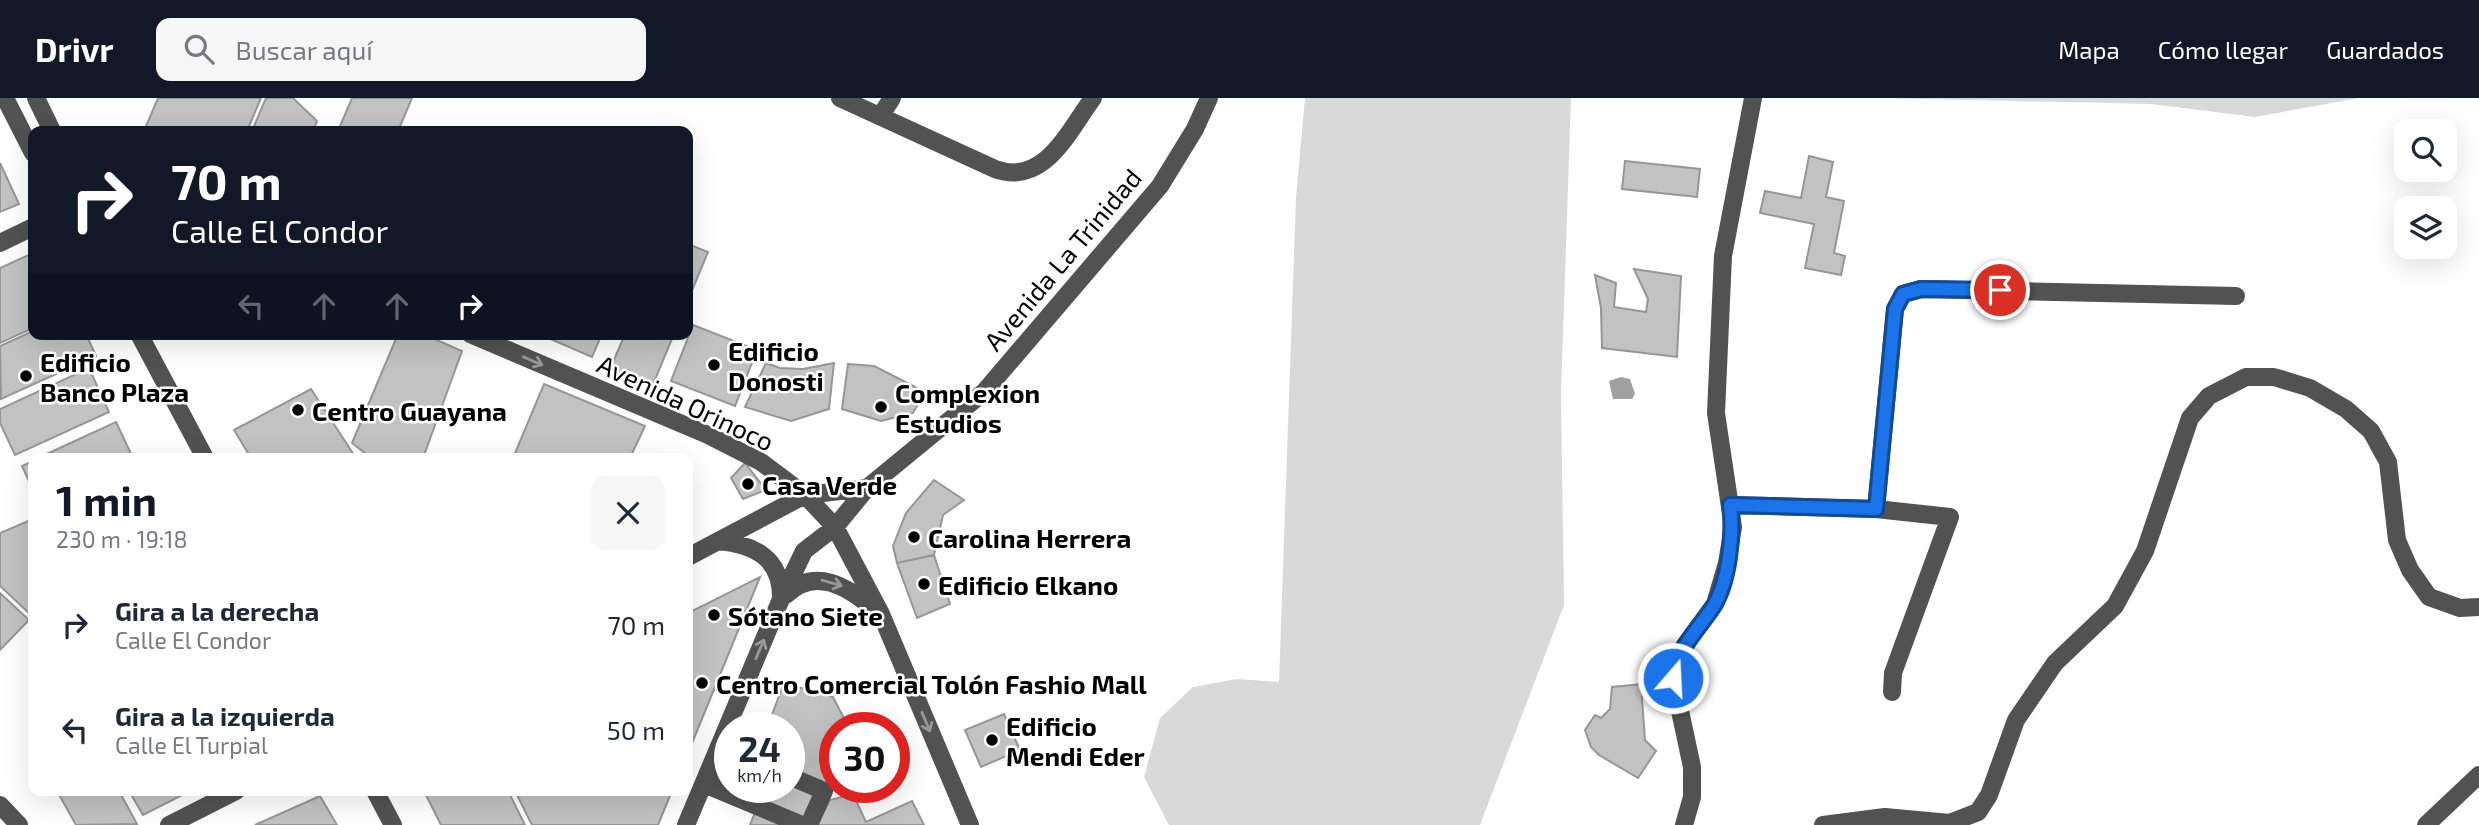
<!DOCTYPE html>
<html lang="es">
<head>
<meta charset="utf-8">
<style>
	body { margin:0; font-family:"Exo 2",sans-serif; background:#f6f6f7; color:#1f2937; height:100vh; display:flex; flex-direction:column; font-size:26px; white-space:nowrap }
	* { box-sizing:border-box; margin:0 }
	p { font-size:23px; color:#747a83 }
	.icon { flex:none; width:38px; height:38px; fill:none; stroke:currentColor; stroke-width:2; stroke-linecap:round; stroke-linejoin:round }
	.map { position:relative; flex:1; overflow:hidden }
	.side { position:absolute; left:28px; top:355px; width:665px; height:343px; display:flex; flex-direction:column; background:#fff; border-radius:14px; box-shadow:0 7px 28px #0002 }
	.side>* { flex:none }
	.banner { position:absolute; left:28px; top:28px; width:665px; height:214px; border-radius:14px; box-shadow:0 7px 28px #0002; background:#111827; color:#fff; overflow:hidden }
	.fabs { position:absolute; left:2394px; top:21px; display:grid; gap:14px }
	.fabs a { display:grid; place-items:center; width:63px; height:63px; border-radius:14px; background:#fff; box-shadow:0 7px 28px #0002; font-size:35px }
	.speed { position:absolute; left:714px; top:614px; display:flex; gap:14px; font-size:35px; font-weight:700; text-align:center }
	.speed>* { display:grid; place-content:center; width:91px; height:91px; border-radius:50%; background:#fff; box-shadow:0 7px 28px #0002; line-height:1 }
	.speed small { font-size:18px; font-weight:400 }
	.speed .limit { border:10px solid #d22; background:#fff; color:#111 }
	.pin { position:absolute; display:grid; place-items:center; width:60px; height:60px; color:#fff; margin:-30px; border:4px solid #fff; border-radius:50%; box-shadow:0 2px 7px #0007 }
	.me { position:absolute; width:77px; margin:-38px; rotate:19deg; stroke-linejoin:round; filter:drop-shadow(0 0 5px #0008) }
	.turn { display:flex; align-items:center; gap:24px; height:147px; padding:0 28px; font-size:32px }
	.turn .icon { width:91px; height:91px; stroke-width:2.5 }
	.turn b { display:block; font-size:49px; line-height:60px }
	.lanes { display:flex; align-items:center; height:66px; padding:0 28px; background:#0003; justify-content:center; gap:35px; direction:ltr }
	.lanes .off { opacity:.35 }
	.round { display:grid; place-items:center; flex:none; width:74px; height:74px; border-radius:14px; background:#f6f6f7 }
	.summary { display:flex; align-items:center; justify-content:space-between; height:119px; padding:0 28px }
	h1 { font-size:42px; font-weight:700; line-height:52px; color:#111827 }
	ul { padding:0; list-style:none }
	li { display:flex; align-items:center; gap:21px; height:105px; padding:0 28px }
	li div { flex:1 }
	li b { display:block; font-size:26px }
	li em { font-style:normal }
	header { display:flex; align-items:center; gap:42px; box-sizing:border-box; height:98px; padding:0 35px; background:#111827; color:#fff }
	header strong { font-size:33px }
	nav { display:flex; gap:38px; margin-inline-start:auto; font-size:24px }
	.search { width:490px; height:63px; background:#f6f6f7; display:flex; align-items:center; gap:18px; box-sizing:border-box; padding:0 24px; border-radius:14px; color:#747a83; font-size:26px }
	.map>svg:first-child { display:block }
</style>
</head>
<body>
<header>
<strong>Drivr</strong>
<div class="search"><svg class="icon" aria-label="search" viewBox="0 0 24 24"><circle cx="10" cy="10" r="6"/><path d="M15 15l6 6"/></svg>Buscar aquí</div>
<nav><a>Mapa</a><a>Cómo llegar</a><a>Guardados</a></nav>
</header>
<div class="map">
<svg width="2479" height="727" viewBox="0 0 2479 727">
	<rect width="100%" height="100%" fill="#fff"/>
	<path fill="#d9d9d9" d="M1305,0H1571L1561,296L1564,507L1480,727H1169L1144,679L1160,620L1193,589L1237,581L1279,584L1296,100Z
		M1881,0H2359L2255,19L2151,6Z"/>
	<path fill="#a0a0a0" d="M1621,279L1630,281L1635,296L1632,301H1613L1609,283Z"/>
	<path fill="#c2c2c2" stroke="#969696" stroke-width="2" d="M158,0H261L247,33H144Z
		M266,0H293L317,23L313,33H252Z
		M352,0H412L398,33H338Z
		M1809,58L1833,64L1826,99L1844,103L1834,155L1845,158L1841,177L1805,170L1814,126L1760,115L1765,93L1801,100Z
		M1625,63L1700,71L1697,99L1622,91Z
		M0,65L19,106L0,114Z
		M688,146L708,154L688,202Z
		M33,155V230L0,245V170Z
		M1634,171L1681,178L1677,259L1602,250L1601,210L1595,177L1616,185L1614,209L1646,214L1648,201Z
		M693,227L757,252L735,308L671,283Z
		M33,233V236H86L96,258L1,301L0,248Z
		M398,236H423L462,253L423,360H371L352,345Z
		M539,236H602L592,259Z
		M625,236H674L652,289L610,271Z
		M766,265L780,270L803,271L834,265L829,311L791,323L745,309Z
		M848,266L874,268L925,294L913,315L881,323L842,311Z
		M89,270L109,314L15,357L0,325V311Z
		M544,286L645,328L630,360H513Z
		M311,291L356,360H251L234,332Z
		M116,324L133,360H38Z
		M33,363V392L22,368Z
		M745,365L766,392L743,401L731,380Z
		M934,382L964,402L943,417L934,457L897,465L893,448L906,415Z
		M33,421V519L0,488V435Z
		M934,457L950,506L917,520L897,465Z
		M760,479L688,655V515Z
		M0,495L29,522L0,552Z
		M1641,586L1645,642L1656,653L1638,680L1599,657L1591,649L1585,632L1595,617L1601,620L1610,611L1612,589Z
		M798,589L833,599L849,630H835V690H841L840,695L789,671V630H767L782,590Z
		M1004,616L1020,652L981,669L965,632Z
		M789,682L815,693L804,722L740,695L742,690H789Z
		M57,693H119L137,726L76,727Z
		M129,693H190L143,717Z
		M424,693H508L525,727H441Z
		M515,693H672L658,727H532Z
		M853,696L866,724L912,703L924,727H817L830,702Z
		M320,698L337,727H255Z
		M756,712L786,727H750Z"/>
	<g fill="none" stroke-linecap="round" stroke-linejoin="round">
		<path stroke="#525252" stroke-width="18" d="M5,0L33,55
			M36,0L52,33
			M840,0L995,71C1044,89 1068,34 1093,0
			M881,17L892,0
			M0,145L33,129
			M139,236L205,360
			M470,236L708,337L761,364L805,397L835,429L881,516L970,727
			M1730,407L1876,411L1950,419L1893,575L1892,594
			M1876,411L1895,211L1903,196L1921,191L2236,198
			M718,443C755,446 782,461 781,501
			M688,459L805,397L867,390
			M786,497C815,468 848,489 874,511
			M709,673L730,682
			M789,678L824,693L809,727
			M704,686L802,727
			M375,693L393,727
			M0,707L19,727
			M169,727L236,693
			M686,727L781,501L804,453L835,429L867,390L984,294L1160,88L1195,31L1209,0
			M1684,727L1692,699V669L1673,580L1675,564L1685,547L1715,506L1727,465L1733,429L1716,315L1723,158L1753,0
			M1823,727L1885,719L1950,725L1978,714L1989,697L2016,622L2055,565L2115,508L2145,453L2190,320L2209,298L2246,279H2274L2310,290L2346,311L2371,333L2388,364L2397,442L2410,472L2429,499L2460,510L2479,509
			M2426,727L2479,677"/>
	</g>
	<defs><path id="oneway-shaft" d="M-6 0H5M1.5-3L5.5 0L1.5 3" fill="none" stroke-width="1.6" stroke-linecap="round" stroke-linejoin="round" transform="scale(1.75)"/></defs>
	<g stroke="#979797">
		<use href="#oneway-shaft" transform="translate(533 263) rotate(23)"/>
		<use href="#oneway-shaft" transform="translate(832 485) rotate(16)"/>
		<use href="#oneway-shaft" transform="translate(760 551) rotate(-67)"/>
		<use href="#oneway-shaft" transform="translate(926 624) rotate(67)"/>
	</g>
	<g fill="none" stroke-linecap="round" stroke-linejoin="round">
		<g stroke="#114b97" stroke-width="18">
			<path id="route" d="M1673,580C1677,551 1697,533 1713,509C1729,484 1734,435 1730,407L1876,411L1895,211L1903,196L1921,191L2000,192"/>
		</g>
		<use href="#route" stroke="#1a73e8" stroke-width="12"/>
	</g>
	<g fill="#000" stroke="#fff" stroke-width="2.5">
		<circle cx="714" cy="267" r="7"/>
		<circle cx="26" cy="278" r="7"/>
		<circle cx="881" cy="309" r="7"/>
		<circle cx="298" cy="312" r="7"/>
		<circle cx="748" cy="386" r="7"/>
		<circle cx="914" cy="439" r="7"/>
		<circle cx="924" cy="486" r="7"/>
		<circle cx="714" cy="517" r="7"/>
		<circle cx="702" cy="585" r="7"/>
		<circle cx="992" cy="642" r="7"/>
	</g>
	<g text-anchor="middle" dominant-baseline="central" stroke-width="5" stroke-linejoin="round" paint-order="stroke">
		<g font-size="26" fill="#000" stroke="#fff">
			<text transform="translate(1062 161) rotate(-50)">Avenida La Trinidad</text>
			<text transform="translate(686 304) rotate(25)">Avenida Orinoco</text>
		</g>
		<g font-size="26" font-weight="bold" fill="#000" stroke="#fff" text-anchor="start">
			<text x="728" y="252">Edificio<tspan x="728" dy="30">Donosti</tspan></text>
			<text x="40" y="263">Edificio<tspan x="40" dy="30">Banco Plaza</tspan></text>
			<text x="895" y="294">Complexion<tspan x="895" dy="30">Estudios</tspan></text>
			<text x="312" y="312">Centro Guayana</text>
			<text x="762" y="386">Casa Verde</text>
			<text x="928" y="439">Carolina Herrera</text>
			<text x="938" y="486">Edificio Elkano</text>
			<text x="728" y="517">Sótano Siete</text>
			<text x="716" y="585">Centro Comercial Tolón Fashio Mall</text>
			<text x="1006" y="627">Edificio<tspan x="1006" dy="30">Mendi Eder</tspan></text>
		</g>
	</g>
</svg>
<div class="fabs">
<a><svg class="icon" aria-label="search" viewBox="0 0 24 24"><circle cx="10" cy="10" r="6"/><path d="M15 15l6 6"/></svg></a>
<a><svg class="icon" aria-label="layers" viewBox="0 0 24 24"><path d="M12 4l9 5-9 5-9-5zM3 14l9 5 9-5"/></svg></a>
</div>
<div class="speed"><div>24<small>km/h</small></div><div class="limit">30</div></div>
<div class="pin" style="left:2000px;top:192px;background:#d93025"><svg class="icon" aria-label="arrive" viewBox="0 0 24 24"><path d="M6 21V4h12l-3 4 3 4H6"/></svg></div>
<svg class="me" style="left:1673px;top:580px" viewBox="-20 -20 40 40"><circle r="17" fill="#1a73e8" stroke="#fff" stroke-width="3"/><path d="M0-11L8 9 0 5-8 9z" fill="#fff"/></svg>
<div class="banner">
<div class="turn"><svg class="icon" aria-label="right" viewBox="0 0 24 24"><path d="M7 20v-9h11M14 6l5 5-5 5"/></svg><div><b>70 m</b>Calle El Condor</div></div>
<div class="lanes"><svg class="icon off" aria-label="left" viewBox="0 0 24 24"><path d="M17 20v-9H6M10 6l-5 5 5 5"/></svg><svg class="icon off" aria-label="ahead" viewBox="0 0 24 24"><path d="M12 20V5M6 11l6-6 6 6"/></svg><svg class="icon off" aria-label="ahead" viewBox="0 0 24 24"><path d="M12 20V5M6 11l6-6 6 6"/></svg><svg class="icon" aria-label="right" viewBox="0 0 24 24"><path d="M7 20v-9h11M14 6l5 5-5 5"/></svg></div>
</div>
<section class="side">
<div class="summary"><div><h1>1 min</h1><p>230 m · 19:18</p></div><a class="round"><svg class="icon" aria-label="close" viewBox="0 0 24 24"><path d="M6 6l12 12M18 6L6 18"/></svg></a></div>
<ul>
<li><svg class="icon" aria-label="right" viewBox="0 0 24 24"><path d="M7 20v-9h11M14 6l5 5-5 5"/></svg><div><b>Gira a la derecha</b><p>Calle El Condor</p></div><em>70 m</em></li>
<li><svg class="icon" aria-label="left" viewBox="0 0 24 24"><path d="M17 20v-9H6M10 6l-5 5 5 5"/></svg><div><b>Gira a la izquierda</b><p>Calle El Turpial</p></div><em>50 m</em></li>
</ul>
</section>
</div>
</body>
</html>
